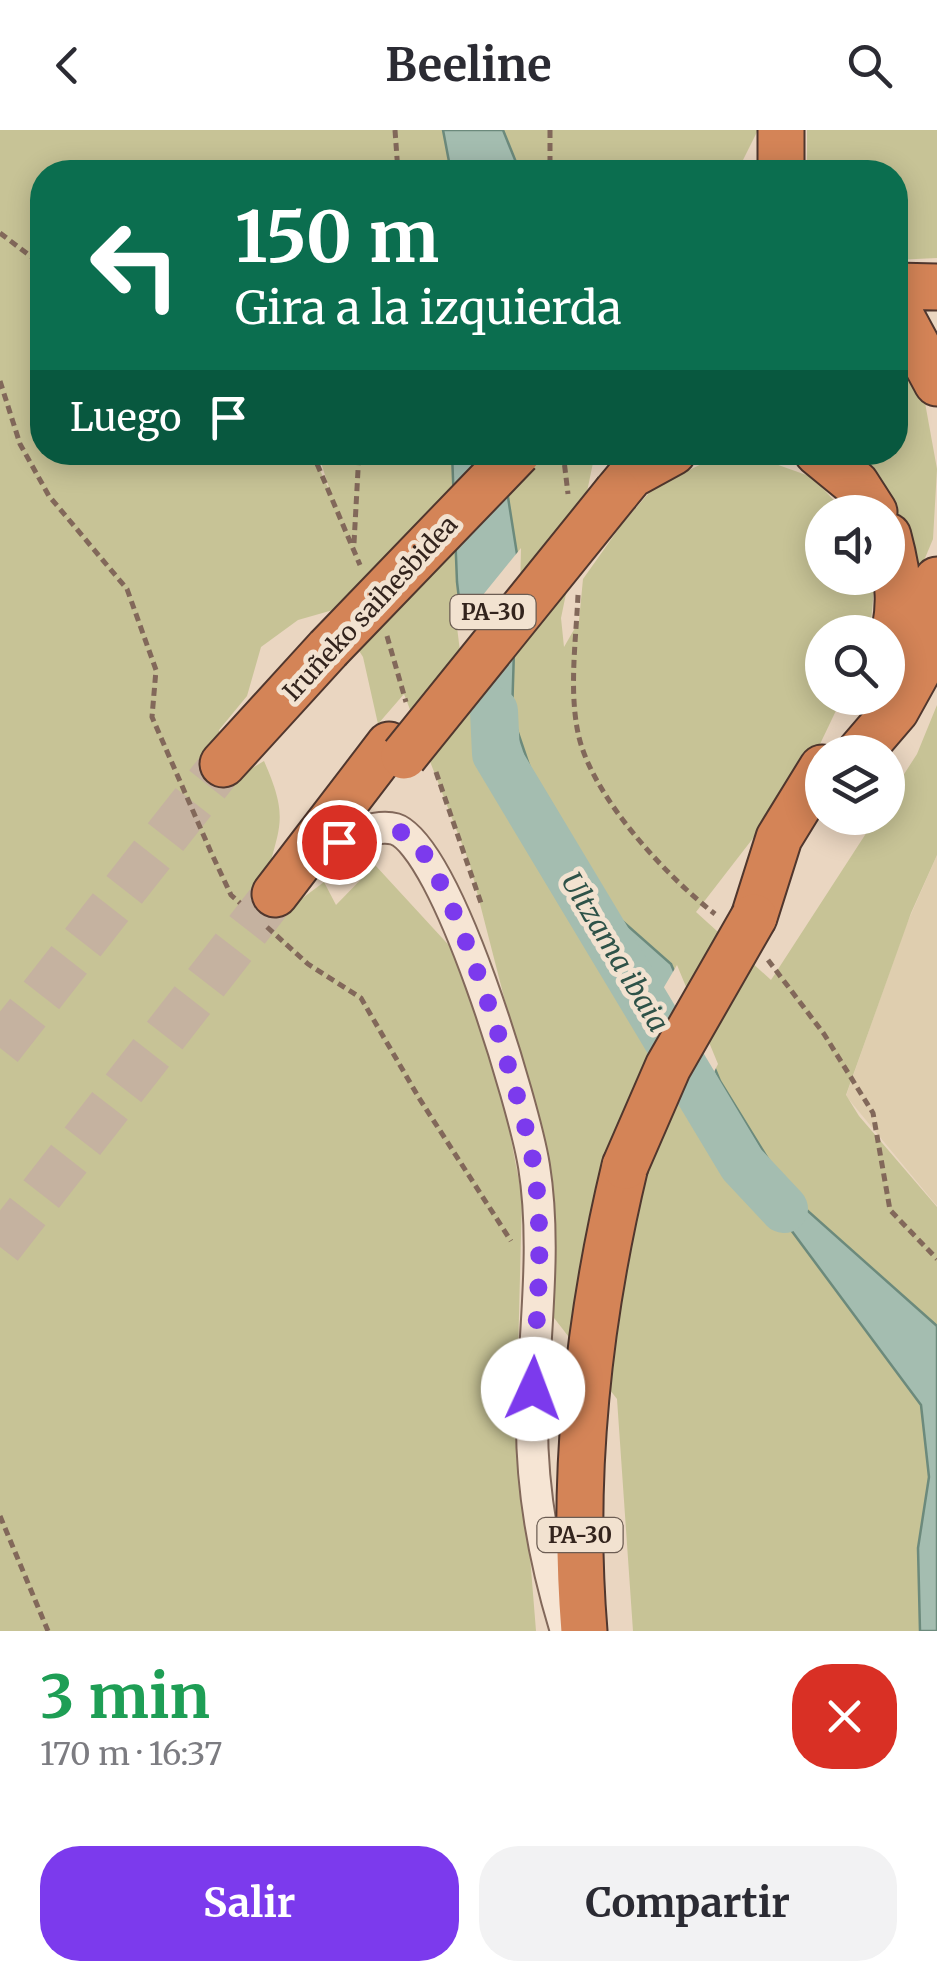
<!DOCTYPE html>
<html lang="es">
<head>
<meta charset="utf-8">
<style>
	body { margin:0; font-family:Merriweather,serif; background:#f2f2f3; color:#2b2b33; height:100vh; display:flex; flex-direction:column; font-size:38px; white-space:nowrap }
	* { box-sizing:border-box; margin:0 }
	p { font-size:32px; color:#7c7c81 }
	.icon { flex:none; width:55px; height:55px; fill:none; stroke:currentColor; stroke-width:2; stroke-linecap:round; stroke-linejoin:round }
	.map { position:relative; height:1501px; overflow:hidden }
	.details { display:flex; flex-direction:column; background:#fff; flex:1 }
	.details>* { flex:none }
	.guide { position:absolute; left:30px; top:30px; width:878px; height:305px; border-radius:40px; box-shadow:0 5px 25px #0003; background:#0b6e4f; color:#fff; overflow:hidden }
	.buttons { position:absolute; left:805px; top:365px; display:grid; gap:20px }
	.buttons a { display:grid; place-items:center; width:100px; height:100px; border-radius:50%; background:#fff; box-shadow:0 5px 25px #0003; font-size:50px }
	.pin { position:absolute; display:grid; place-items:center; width:85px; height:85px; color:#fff; margin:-42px; border:5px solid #fff; border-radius:50%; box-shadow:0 2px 10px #0007 }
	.me { position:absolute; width:110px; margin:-55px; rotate:2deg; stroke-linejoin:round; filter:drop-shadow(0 0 8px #0008) }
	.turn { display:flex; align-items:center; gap:35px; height:210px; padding:0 40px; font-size:45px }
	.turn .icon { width:130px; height:130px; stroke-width:2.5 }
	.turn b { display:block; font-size:70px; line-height:85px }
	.then { display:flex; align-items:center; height:95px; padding:0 40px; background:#0003; gap:20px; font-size:38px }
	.round { display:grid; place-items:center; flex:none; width:105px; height:105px; border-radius:40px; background:#f2f2f3 }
	.summary { display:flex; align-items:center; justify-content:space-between; height:170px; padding:0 40px }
	h1 { font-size:60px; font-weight:700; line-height:75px; color:#1e9e55 }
	.cta { display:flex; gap:20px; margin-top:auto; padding:20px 40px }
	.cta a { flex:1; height:115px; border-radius:40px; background:#7c3aed; color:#fff; font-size:40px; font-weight:700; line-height:115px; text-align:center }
	.cta a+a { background:#f2f2f3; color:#2b2b33 }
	header { display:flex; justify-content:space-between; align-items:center; height:130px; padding:0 40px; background:#fff; font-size:45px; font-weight:700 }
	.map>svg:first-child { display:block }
</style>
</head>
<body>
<header><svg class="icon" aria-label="back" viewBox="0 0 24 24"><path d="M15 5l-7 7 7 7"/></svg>Beeline<svg class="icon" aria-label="search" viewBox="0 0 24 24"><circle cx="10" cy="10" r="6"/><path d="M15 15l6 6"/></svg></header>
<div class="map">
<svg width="937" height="1501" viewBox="0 0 937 1501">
	<rect width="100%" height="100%" fill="#ead6c1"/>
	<path fill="#dfceaf" d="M937,725V1076L846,966L905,798Z"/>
	<path fill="#c7c396" d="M0,0H758L737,42H42V322L312,323L331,364L318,323H595L561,488L564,517L579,491L583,449L622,394L654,357L714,328L767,331L812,347L845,382H822V448H875L870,502H822V568H842L811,633L696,782L771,850L876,688H888V669L917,624L937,575V725L911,783L846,965L859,986L937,1077V1501H633L617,1269L537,1166L522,937L470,735L404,564L378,594L363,527L333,480L298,490L261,517L247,566L219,600L223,634L242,644L264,631C290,690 279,696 265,753L296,773L324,752L336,775L375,735L456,823L502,962L522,1067L517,1264L536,1501H0Z
		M807,0H937V128L895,130V42H807Z
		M895,225L922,256L937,339L933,409L915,452L896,382L846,323L895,322Z"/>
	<path fill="#a4bdb0" stroke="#6c8a7c" stroke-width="2.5" d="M443,0H503L520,42H451Z
		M452,323H501L517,424L512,585L530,638L620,789L671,834L720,951L791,1066L937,1196V1501H920L918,1418L929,1347L921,1275L742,1034L505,641L476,613L457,452Z"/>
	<path fill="#ead6c1" d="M521,418L519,511L467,579L457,497Z
		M677,835L718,934L699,972L647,886Z"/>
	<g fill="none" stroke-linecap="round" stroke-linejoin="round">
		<path stroke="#a4bdb0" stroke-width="48" d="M494,581L496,624L742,1034L784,1079"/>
		<path stroke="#c5b2a0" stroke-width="45" stroke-dasharray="45 22" stroke-linecap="butt" d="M0,918L223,634
			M0,1117L275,764"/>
		<g stroke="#82685a" stroke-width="34">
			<path id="minor" d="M309,723C331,715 371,692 395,699C447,715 525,979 534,1036C547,1117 534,1203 532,1285C531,1357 545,1433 566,1501"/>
		</g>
		<g stroke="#50372e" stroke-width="49">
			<path id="highway" d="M781,0V42
				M895,156L937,157
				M895,175L937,253
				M817,322L856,354L874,382
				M617,362L631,345L673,322
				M888,406C899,447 904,482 888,523
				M907,522L937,450
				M860,622L896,580L937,506
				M223,634L328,519
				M275,764L389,615
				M754,787L779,708L822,638
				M584,1501C571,1343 588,1190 625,1036"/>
		</g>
		<path stroke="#82685a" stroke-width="5" stroke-dasharray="8 5" stroke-linecap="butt" d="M395,0L398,42
			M550,0V42
			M0,103L42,135
			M0,251L20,314L49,366L127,459L156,540L152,587L210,720L231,765L240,773
			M312,322L360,435
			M563,322L568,364
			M354,413L359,322
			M578,465C576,510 569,559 578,603C591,666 666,746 715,784
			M387,506L406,572
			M436,642L481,773
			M267,797L308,834L361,868L419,968L511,1111
			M768,830L824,904L873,983L890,1080L937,1129
			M0,1386L48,1501"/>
		<use href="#minor" stroke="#f6e5d4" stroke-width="30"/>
		<use href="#highway" stroke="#d48457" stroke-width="45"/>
		<g stroke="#50372e" stroke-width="49" stroke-linecap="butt">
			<path id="highway-bridge" d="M328,519L518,322
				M404,626L617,362
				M625,1036L668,937L754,787"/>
		</g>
		<use href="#highway-bridge" stroke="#d48457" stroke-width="45"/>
	</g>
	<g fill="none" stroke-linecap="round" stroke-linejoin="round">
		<path stroke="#7c3aed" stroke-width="18" stroke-dasharray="0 32.4" d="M339,712L384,698C395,699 403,702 412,709C453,745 525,977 534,1037C545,1109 536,1186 533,1259"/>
	</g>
	<g text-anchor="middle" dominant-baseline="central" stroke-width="10" stroke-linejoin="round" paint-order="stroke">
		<g fill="#f2e2d0" stroke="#6c5d53" stroke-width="2.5">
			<rect x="450.5" y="465" width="85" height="34" rx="8"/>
			<rect x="537.5" y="1388" width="85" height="34" rx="8"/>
		</g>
		<g font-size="22" font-weight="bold" fill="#33241d">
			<text x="493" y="482">PA-30</text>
			<text x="580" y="1405">PA-30</text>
		</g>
		<g font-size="25" fill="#33241d" stroke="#f2e2d0">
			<text transform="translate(370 478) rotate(-47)">Iruñeko saihesbidea</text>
		</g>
		<g font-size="28" font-style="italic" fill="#2e5248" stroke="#f2e2d0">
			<text transform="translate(615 822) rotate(59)">Ultzama ibaia</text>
		</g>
	</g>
</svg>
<div class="buttons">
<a><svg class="icon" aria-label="sound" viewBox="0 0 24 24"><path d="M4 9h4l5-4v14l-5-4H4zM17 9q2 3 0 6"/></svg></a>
<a><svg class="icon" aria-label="search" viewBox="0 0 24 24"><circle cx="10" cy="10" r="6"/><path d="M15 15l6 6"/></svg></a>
<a><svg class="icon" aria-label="layers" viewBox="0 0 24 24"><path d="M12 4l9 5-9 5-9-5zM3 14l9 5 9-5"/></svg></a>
</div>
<div class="pin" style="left:339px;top:712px;background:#d93025"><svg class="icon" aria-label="arrive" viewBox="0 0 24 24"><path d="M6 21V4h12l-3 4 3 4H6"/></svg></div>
<svg class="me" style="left:533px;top:1259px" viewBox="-20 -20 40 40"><circle r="19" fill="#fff"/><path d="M0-13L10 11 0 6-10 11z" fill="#7c3aed"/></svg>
<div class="guide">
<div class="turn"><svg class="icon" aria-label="left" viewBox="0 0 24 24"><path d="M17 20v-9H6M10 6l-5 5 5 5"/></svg><div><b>150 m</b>Gira a la izquierda</div></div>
<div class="then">Luego<svg class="icon" aria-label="arrive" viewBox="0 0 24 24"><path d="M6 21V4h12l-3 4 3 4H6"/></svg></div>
</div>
</div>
<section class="details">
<div class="summary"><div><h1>3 min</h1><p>170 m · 16:37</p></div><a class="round" style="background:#d93025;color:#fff"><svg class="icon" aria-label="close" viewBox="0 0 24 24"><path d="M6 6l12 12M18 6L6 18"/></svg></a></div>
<div class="cta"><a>Salir</a><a>Compartir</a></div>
</section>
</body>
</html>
